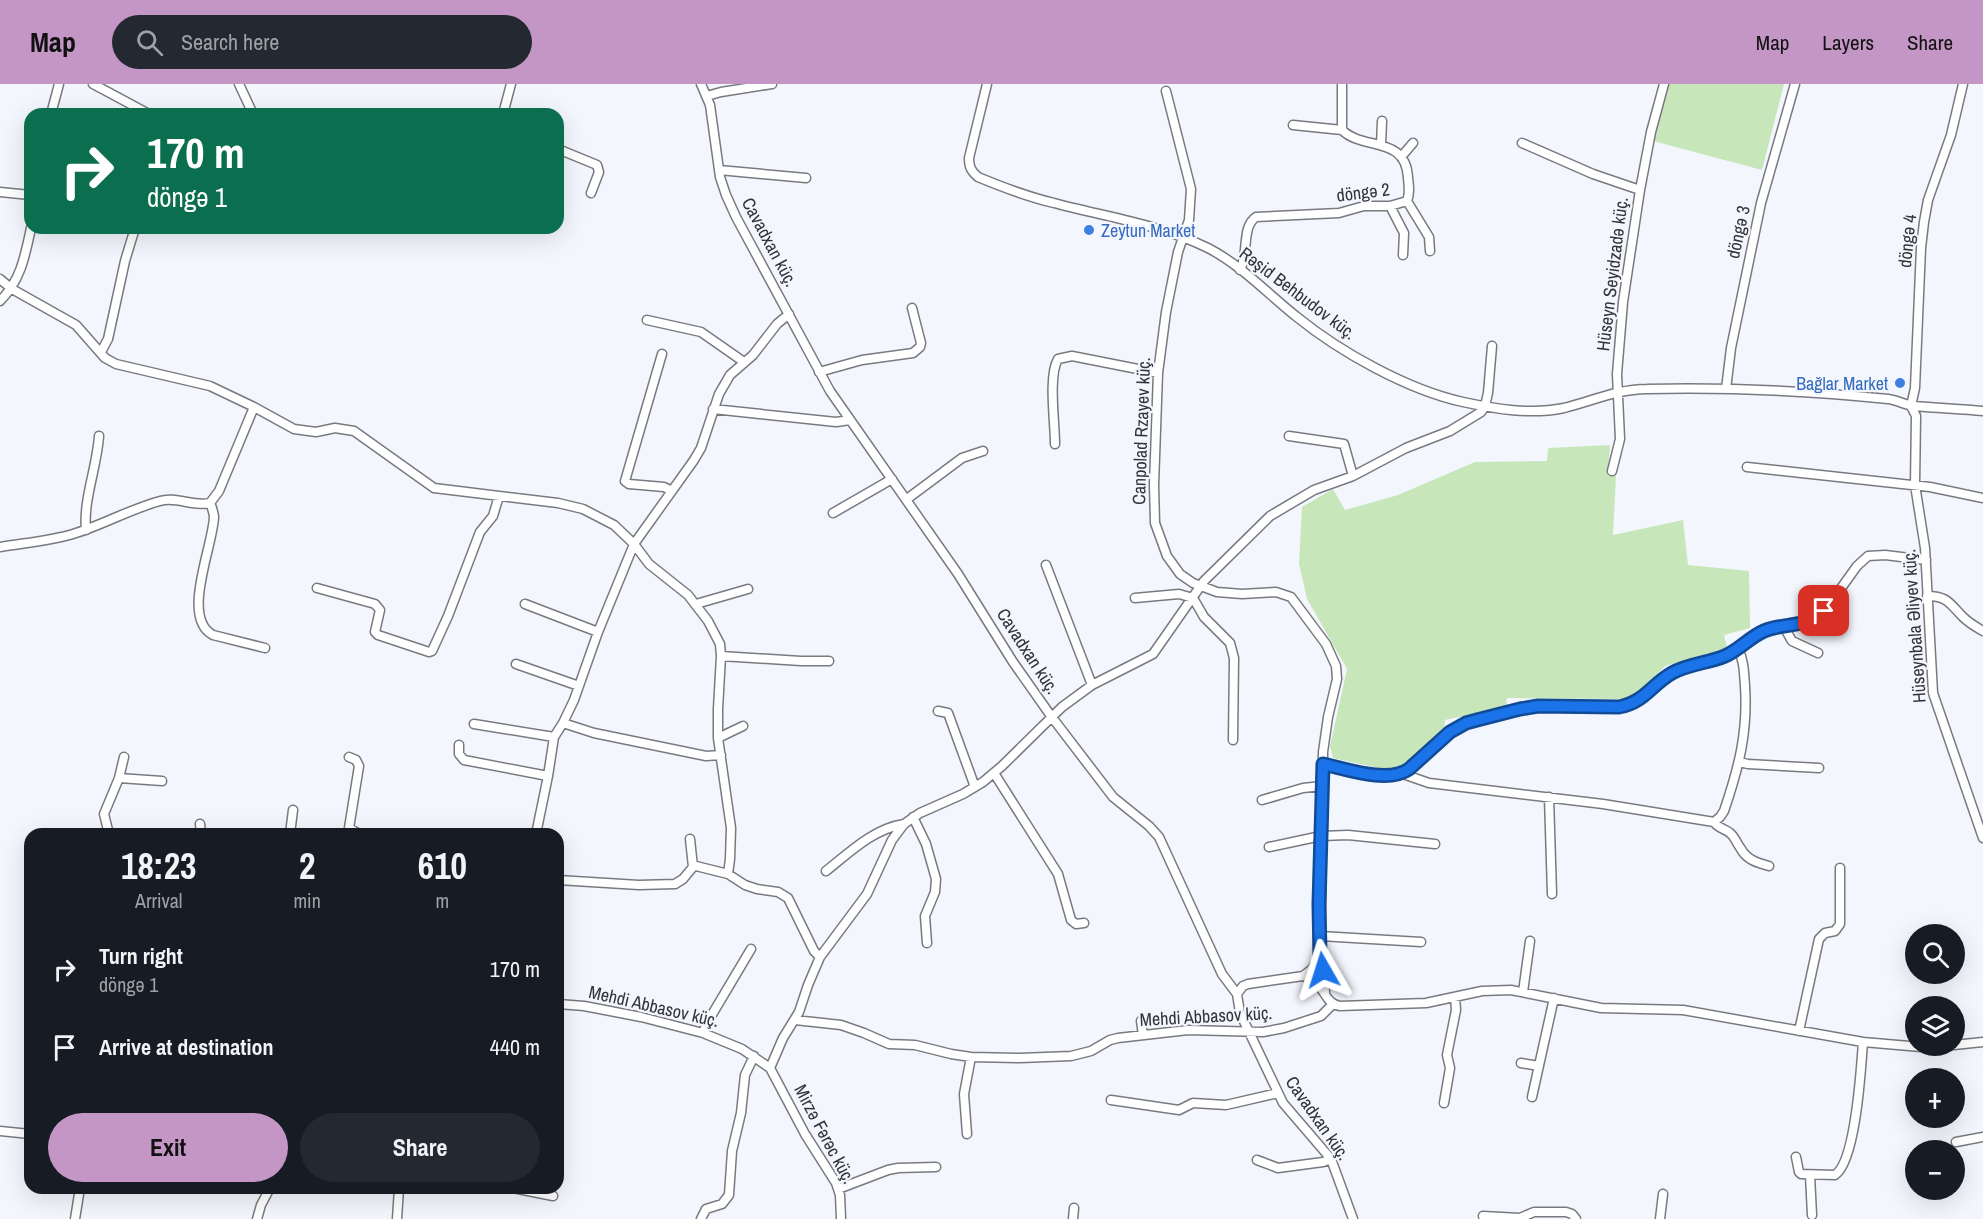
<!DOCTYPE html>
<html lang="en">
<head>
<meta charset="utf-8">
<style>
	body { margin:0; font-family:"Archivo Narrow",sans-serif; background:#242831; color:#f1f3f6; height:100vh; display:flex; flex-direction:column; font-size:22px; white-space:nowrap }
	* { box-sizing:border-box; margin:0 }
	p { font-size:20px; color:#9ea1a6 }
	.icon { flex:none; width:33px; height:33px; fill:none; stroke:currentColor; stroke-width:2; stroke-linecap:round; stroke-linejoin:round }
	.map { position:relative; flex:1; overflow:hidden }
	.drawer { position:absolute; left:24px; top:744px; width:540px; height:366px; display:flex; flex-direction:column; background:#171b24; border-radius:18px; box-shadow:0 6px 24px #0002 }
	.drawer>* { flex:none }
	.hud { position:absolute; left:24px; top:24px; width:540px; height:126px; border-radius:18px; box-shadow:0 6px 24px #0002; background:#0b6e4f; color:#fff; overflow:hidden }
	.tools { position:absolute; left:1905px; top:840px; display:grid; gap:12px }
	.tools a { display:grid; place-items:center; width:60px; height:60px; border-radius:50%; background:#171b24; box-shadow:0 6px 24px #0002; font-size:30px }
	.pin { position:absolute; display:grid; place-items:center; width:51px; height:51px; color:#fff; margin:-26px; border-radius:12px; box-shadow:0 3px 9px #0006 }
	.me { position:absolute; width:66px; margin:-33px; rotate:354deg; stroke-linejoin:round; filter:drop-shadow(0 0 4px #0008) }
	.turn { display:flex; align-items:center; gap:21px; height:126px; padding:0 24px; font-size:27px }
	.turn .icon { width:78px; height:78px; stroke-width:2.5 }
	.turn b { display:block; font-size:42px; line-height:51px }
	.eta { display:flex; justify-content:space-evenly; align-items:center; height:102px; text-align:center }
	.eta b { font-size:36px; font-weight:800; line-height:42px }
	.primary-button { display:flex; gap:12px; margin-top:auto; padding:12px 24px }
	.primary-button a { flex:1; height:69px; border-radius:36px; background:#c496c5; color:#111; font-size:24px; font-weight:800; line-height:69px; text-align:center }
	.primary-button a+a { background:#242831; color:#f1f3f6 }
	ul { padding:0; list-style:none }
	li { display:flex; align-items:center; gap:18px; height:78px; padding:0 24px }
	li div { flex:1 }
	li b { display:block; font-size:22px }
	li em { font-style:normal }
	header { display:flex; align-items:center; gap:36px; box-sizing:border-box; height:84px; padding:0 30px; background:#c496c5; color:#111 }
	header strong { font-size:28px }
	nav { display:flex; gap:33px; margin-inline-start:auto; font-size:21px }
	.search { width:420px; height:54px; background:#242831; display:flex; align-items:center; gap:15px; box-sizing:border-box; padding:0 21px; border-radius:33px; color:#9ea1a6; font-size:22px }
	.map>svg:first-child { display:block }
</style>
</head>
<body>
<header>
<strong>Map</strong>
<div class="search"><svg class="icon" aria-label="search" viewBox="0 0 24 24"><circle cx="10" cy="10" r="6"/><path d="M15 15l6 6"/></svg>Search here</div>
<nav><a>Map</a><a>Layers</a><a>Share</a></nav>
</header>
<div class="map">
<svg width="1983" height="1135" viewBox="0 0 1983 1135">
	<rect width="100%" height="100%" fill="#f4f6fe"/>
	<path fill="#c7e7bb" d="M1668,0H1784L1762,86L1653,57Z
		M1610,361L1608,389L1616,391L1613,451L1683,436L1688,481L1749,487L1750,544L1724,551L1727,564L1665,582L1640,608L1624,615L1507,614L1506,623L1445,636L1444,647L1403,682L1383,685L1333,674L1330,662L1347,585L1307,515L1299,480L1302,423L1333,405L1345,426L1398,411L1475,378L1547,377L1548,364Z"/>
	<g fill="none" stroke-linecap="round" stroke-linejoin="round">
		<g stroke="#797a81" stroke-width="11">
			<path id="minor" d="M93,0L149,30
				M239,0L253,30
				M701,0L710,21L720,93L726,111L736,133L830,307L958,490L1013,578L1051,632L1113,713L1149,742L1159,753L1222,890L1237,910L1240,929L1283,1019L1331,1075L1353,1135
				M987,0L969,74C969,83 971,87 978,93C1002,103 1028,113 1054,119C1106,133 1159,140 1208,164C1241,181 1268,210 1297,233C1340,268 1408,306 1463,318C1496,325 1530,331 1564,324C1592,317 1618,305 1647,305C1727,303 1808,307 1888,315C1897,316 1905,321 1914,322C1937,324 1960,325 1983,327
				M1166,7L1191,105L1189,136L1178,168L1166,228L1158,289L1154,401L1155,439L1167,472L1180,490L1193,499L1217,508L1242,510L1276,508L1291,513L1326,560L1336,582L1337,595L1328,633L1323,668L1320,873L1312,885L1303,892L1248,900L1243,902L1237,910
				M707,12L721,8L772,0
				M51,30L59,0
				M503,30L511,0
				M1293,41L1342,46
				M1522,59L1593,90L1640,106
				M1381,61L1382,37
				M558,65L597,81L599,88L591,109
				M1401,73L1413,59
				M719,86L806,94
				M0,108L30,111
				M1407,117L1429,153L1430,167
				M1390,122L1404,149L1403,171
				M1240,186C1249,171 1241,143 1256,133L1339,129L1364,122H1390L1407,117C1410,110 1409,102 1408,94C1406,51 1363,67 1342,46V0
				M0,195L12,205L76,241L105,274L116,280L210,302L254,323L294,345L316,348L335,344L354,347L434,404L558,419L583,425L614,441L634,460L649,480L688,511L708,537L720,560L721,572L718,625V654L731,744L730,775L728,790
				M0,217C21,196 25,172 31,144
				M647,236L701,248L744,278
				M101,268L108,255L125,177L135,144
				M662,270L625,397L629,400L664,403L672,407
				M819,288L862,276L913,269L920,263L921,259L912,224
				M1726,305L1731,264L1761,119L1795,0
				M1911,322L1916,332L1915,401L1925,464L1933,609L1983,754
				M1911,322L1915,304L1921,164L1924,138L1928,116L1951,51L1963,0
				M713,325L836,338L850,336
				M1289,352L1344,360L1353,392
				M1055,360C1055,338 1048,292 1058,275L1072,272L1158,289
				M1747,383L1930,403L1983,414
				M1612,387L1620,355L1617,290L1623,218L1640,106L1651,48L1664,0
				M907,415L962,374L983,367
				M210,419C212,423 213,427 214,432C214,460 180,534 213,551L265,564
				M833,429L892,395
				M86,446C83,416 97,383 99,352
				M0,463C24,459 50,457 73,450C103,441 130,425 160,417C176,412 193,423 210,419L219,407L254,323
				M1046,481L1092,601
				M317,504L375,520L380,526L375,548L378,551L429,568L432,567L448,532L480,448L493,432L499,412
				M1927,512C1948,512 1950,520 1963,533C1969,539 1976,543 1983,547
				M1135,514L1179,510L1193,514L1204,533L1230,559L1234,574L1233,656
				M525,520L598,548
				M696,520L748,505
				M1784,543L1792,557L1818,569
				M721,572L801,577H829
				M516,580L579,602
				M938,627L948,629L975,703
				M563,639L594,649L706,672L721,671
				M474,640L554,653
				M718,654L743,642
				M459,661V670L464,676L548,692
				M349,673L356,676L359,682L349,744L359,750
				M1739,678L1748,680L1819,684
				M1323,680C1346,685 1388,700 1409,685L1451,648L1466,639L1477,636L1529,623H1619L1637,617L1672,589L1724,573L1762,548L1808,538L1816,534L1834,514L1857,482L1868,472L1885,471L1926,476
				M994,689L1058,790L1071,836L1076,840L1084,839
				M1403,690L1429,699L1603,720L1714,738L1720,733L1724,727C1739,683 1748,648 1745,602C1744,589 1744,576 1738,565
				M119,694L162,697
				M1549,713L1552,810
				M1262,716L1303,704L1322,702
				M913,733L926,760L936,795L935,808L925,832L927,859
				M1714,738C1719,745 1724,744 1730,749C1735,753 1737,760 1741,765C1747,776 1758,779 1769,782
				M200,740L201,750
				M109,750L104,730L119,694L124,673
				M290,750L293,726
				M536,750L548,692L554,653L563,639L574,616L598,548L634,460L694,376L701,364L719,310L730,291L753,271L777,240L789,230
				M690,755L693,783
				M1269,763L1321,752L1348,751L1435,760
				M826,787C850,768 873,745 904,740
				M558,796L639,801L675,800L683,795L693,783L696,782L728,790L745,801L757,805L778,808L788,814L814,867L820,873
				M1320,852L1421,858
				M1320,873L1323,886L1325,908
				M1303,892C1327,899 1322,919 1340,922L1426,919L1482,907L1511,906L1601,924L1683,926L1863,958L1921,963L1949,962
				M1523,908L1530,857
				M558,920L584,922L641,933L703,949L742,965L770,984L805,1050L836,1099L840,1111L841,1135
				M795,936L841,941L864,949L889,960L915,961L951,970L971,973L1020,974L1071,972L1091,967L1110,956L1118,954L1188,946L1263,948L1284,944L1321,932L1333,920
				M1141,937L1143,951
				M1799,947L1819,855L1825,849L1835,847L1840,840V784
				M703,949L707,939L751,865
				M1954,961L1983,958
				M1521,979L1539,982
				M770,984L783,954L799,928L808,901L820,873L867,810L892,756L904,740L920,729L963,710L983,698L1002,682L1062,623L1092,601L1153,570L1204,497L1270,432L1314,406L1353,392L1406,364L1450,347L1481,328L1485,322L1488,309L1492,262
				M1532,1013L1554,914
				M1111,1016L1179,1026L1193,1019L1226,1021L1278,1009
				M1444,1019L1450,984L1447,971L1456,926L1455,913
				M0,1047L30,1050
				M967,1050L964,1010L971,973
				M1956,1058L1983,1053
				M1796,1073L1799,1088L1801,1090L1835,1091C1856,1077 1861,984 1863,958
				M1257,1076L1278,1084L1323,1078L1331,1075
				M1810,1091L1812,1131
				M513,1104L553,1112
				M838,1105L888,1086L898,1084L936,1083
				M1483,1132L1520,1134L1534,1128H1566L1572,1130L1576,1135
				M75,1135L80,1104
				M257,1135L261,1121L270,1104
				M397,1135L399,1104
				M701,1135L706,1125L722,1120L729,1111L732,1067L741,1029L745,991L754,972
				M1073,1135L1074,1124
				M1660,1135L1663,1110"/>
		</g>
		<use href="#minor" stroke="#fff" stroke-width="8"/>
	</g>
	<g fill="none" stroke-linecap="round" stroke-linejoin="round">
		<g stroke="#114b97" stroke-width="15">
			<path id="route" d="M1323,886L1320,873L1319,820L1323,680C1346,685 1388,700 1409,685L1450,648L1466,639L1477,636L1520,625L1538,622L1619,623C1645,618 1651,601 1672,589C1688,580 1708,579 1725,572C1739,566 1750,553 1764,547C1786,538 1805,545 1824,527"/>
		</g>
		<use href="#route" stroke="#1a73e8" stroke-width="10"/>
	</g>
	<g fill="#3f7fe0" stroke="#f4f6fe" stroke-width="2">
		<circle cx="1089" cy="146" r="6"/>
		<circle cx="1900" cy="299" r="6"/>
	</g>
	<g text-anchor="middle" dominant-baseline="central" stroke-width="4.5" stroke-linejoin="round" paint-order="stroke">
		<g font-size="18" fill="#343437" stroke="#f4f6fe">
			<text transform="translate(1363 108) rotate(-7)">döngə 2</text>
			<text transform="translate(1738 148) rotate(-78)">döngə 3</text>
			<text transform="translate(1907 157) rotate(-84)">döngə 4</text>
			<text transform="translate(770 158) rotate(62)">Cavadxan küç.</text>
			<text transform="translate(1612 190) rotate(-83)">Hüseyn Seyidzadə küç.</text>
			<text transform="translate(1298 209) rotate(37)">Rəşid Behbudov küç.</text>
			<text transform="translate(1141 347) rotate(-88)">Canpolad Rzayev küç.</text>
			<text transform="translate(1914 542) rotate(-94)">Hüseynbala Əliyev küç.</text>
			<text transform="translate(1028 567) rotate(57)">Cavadxan küç.</text>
			<text transform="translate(654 922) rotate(13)">Mehdi Abbasov küç.</text>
			<text transform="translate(1206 932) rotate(-3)">Mehdi Abbasov küç.</text>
			<text transform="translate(1318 1034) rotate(55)">Cavadxan küç.</text>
			<text transform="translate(825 1050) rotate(62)">Mirzə Fərəc küç.</text>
		</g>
		<g font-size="18" fill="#366cbe" stroke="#f4f6fe" text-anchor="start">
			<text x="1101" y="146">Zeytun Market</text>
			<text x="1888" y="299" text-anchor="end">Bağlar Market</text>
		</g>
	</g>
</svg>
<div class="tools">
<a><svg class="icon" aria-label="search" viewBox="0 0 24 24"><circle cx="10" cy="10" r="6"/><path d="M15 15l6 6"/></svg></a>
<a><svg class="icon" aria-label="layers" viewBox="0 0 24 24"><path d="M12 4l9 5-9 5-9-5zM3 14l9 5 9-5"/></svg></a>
<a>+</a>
<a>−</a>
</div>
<div class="pin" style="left:1824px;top:527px;background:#d93025"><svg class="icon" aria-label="arrive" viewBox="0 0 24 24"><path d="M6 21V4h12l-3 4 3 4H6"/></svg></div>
<svg class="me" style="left:1323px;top:886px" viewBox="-20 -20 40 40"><path d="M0-17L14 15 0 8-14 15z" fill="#1a73e8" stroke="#fff" stroke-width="4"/></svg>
<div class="hud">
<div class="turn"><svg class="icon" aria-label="right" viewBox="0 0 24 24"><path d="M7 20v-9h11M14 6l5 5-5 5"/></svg><div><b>170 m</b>döngə 1</div></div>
</div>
<section class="drawer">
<div class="eta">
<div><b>18:23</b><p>Arrival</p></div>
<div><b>2</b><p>min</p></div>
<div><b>610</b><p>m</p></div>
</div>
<ul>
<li><svg class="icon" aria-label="right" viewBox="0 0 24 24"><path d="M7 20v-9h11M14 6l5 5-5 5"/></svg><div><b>Turn right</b><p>döngə 1</p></div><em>170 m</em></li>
<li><svg class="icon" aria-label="arrive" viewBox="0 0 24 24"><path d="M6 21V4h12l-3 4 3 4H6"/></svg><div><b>Arrive at destination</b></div><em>440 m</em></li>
</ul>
<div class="primary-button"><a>Exit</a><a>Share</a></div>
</section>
</div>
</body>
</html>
